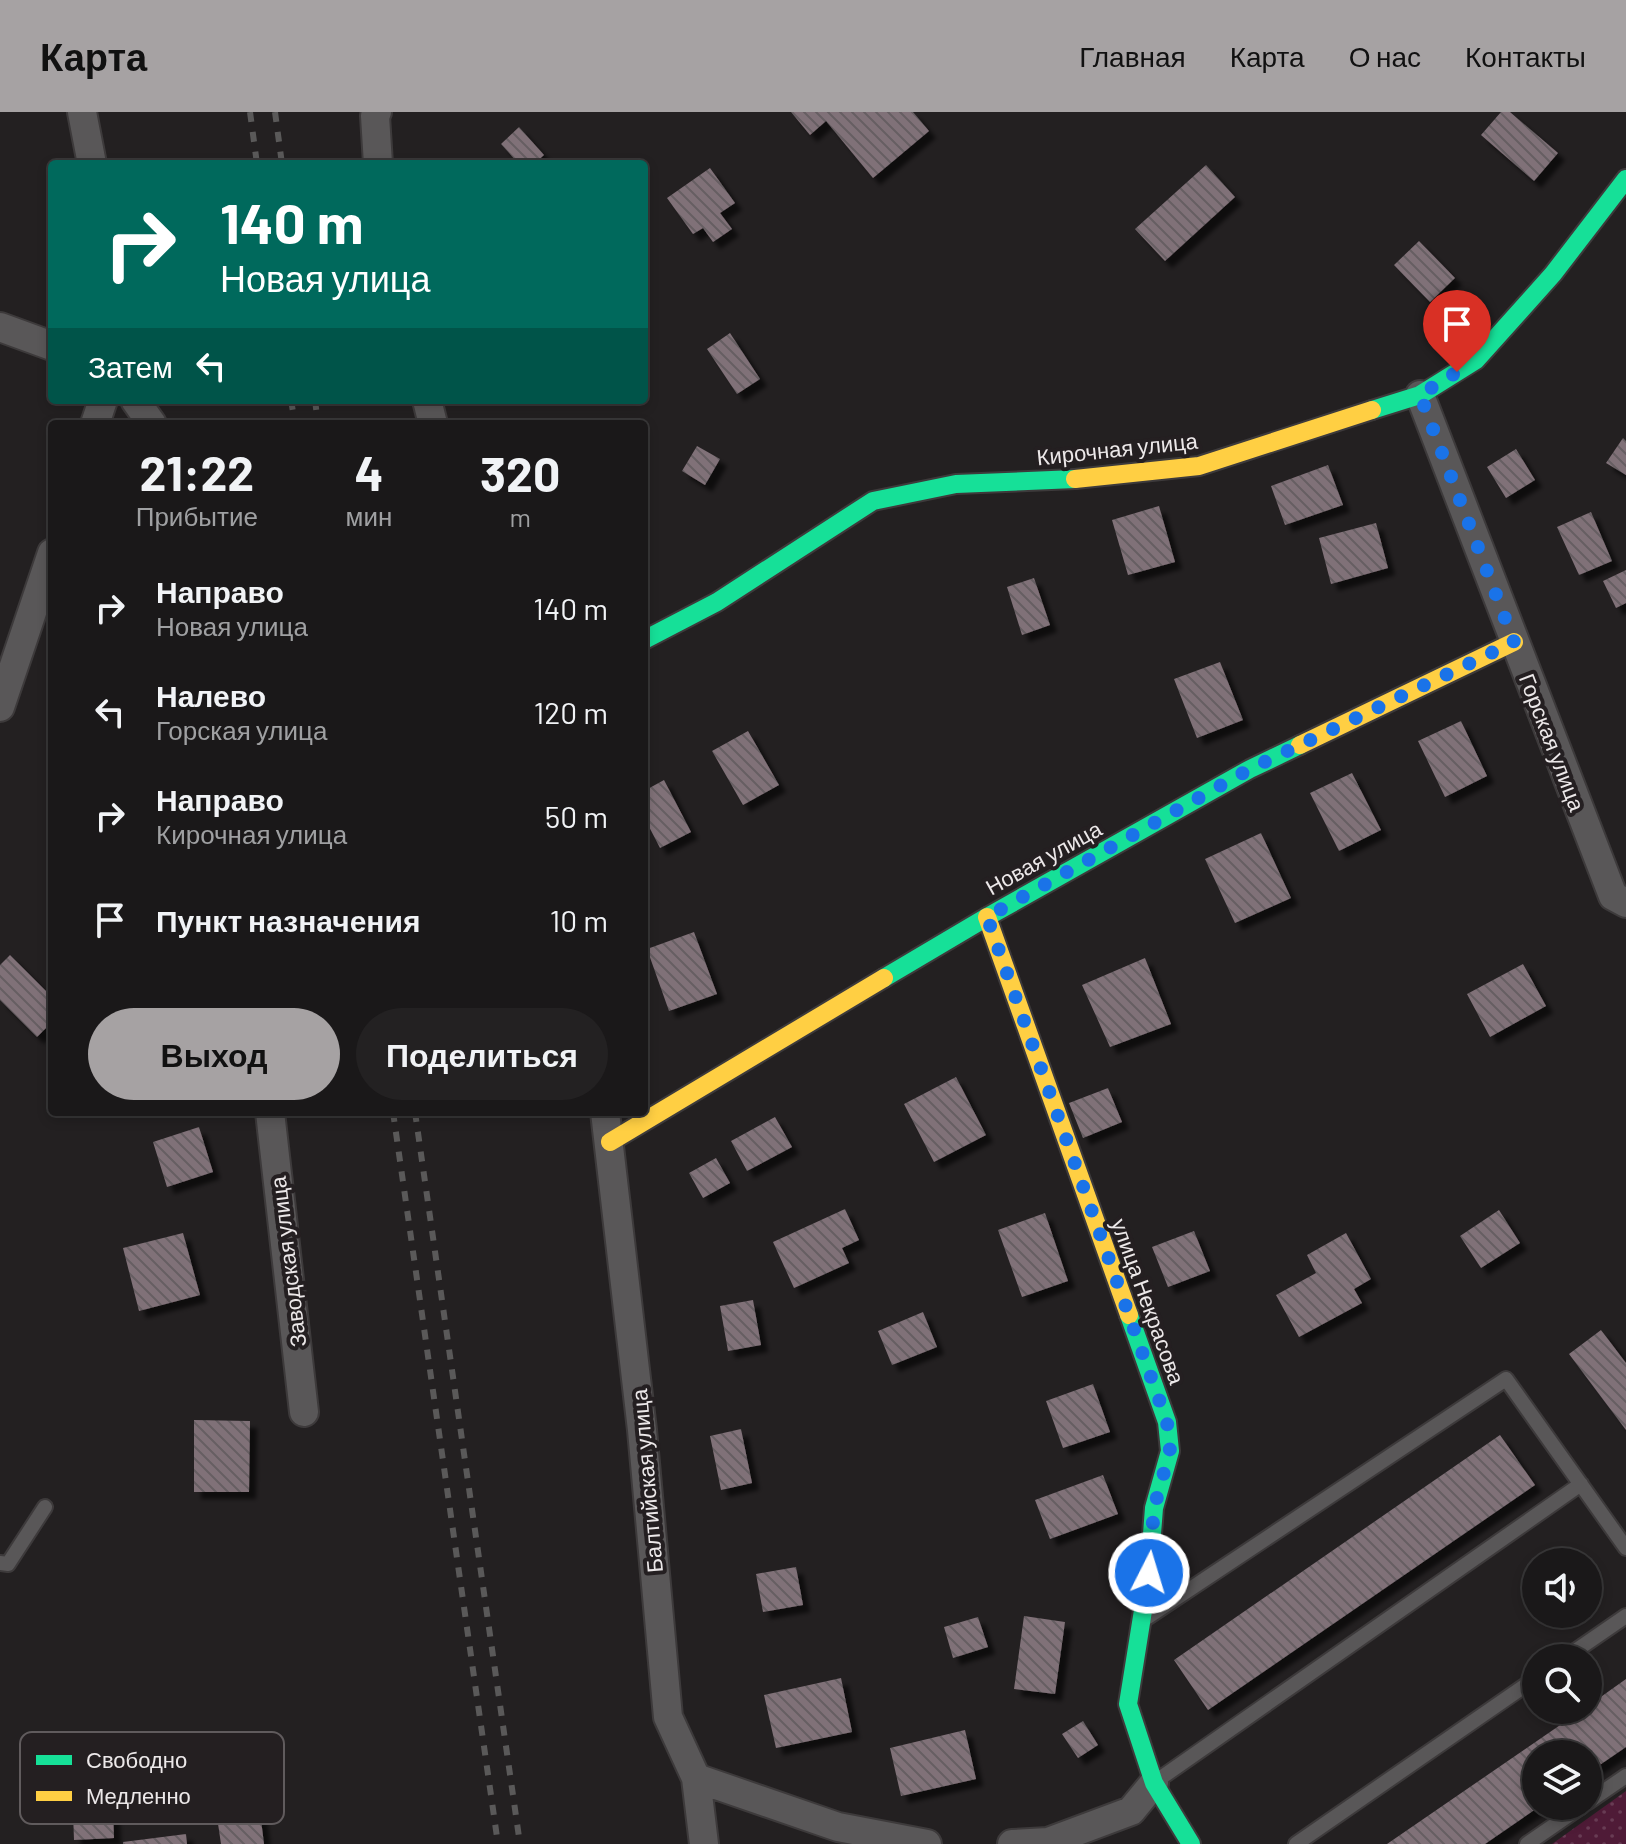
<!DOCTYPE html>
<html lang="ru">
<head>
<meta charset="utf-8">
<style>
	body { margin:0; font-family:Barlow,sans-serif; background:#232122; color:#f1f3f6; height:100vh; display:flex; flex-direction:column; font-size:30px; white-space:nowrap }
	* { box-sizing:border-box; margin:0 }
	p { font-size:26px; color:#9fa0a2 }
	.icon { flex:none; width:44px; height:44px; fill:none; stroke:currentColor; stroke-width:2; stroke-linecap:round; stroke-linejoin:round }
	.map { position:relative; flex:1; overflow:hidden }
	.sheet { position:absolute; left:48px; top:308px; width:600px; height:696px; display:flex; flex-direction:column; background:#1a1819; border-radius:8px; box-shadow:0 4px 12px #0003,0 0 0 2px #383738 }
	.sheet>* { flex:none }
	.guide { position:absolute; left:48px; top:48px; width:600px; height:244px; border-radius:8px; box-shadow:0 4px 12px #0003,0 0 0 2px #383738; background:#00695c; color:#fff; overflow:hidden }
	.tools { position:absolute; left:1522px; top:1436px; display:grid; gap:16px }
	.tools a { display:grid; place-items:center; width:80px; height:80px; border-radius:50%; background:#1a1819; box-shadow:0 4px 12px #0003,0 0 0 2px #383738; font-size:40px }
	.pin { position:absolute; display:grid; place-items:center; width:68px; height:68px; color:#fff; margin:-82px -34px; border-radius:50% 50% 50% 0; rotate:-45deg; box-shadow:0 0 8px #0007 }
	.pin .icon { rotate:45deg }
	.me { position:absolute; width:88px; margin:-44px; rotate:5deg; stroke-linejoin:round; filter:drop-shadow(0 0 6px #0008) }
	.turn { display:flex; align-items:center; gap:28px; height:168px; padding:0 40px; font-size:36px }
	.turn .icon { width:104px; height:104px; stroke-width:2.5 }
	.turn b { display:block; font-size:56px; line-height:68px }
	.then { display:flex; align-items:center; height:76px; padding:0 40px; background:#0003; gap:16px; font-size:30px }
	.eta { display:flex; justify-content:space-evenly; align-items:center; height:136px; text-align:center }
	.eta b { font-size:48px; font-weight:700; line-height:56px }
	.cta { display:flex; gap:16px; margin-top:auto; padding:16px 40px }
	.cta a { flex:1; height:92px; border-radius:48px; background:#a6a2a3; color:#111; font-size:32px; font-weight:700; line-height:92px; text-align:center }
	.cta a+a { background:#232122; color:#f1f3f6 }
	ul { padding:0; list-style:none }
	li { display:flex; align-items:center; gap:24px; height:104px; padding:0 40px }
	li div { flex:1 }
	li b { display:block; font-size:30px }
	li em { font-style:normal }
	header { display:flex; align-items:center; gap:48px; box-sizing:border-box; height:112px; padding:0 40px; background:#a6a2a3; color:#111 }
	header strong { font-size:38px }
	nav { display:flex; gap:44px; margin-inline-start:auto; font-size:28px }
	.map>svg:first-child { display:block }
</style>
</head>
<body>
<header>
<strong>Карта</strong>
<nav><a>Главная</a><a>Карта</a><a>О нас</a><a>Контакты</a></nav>
</header>
<div class="map">
<svg width="1626" height="1732" viewBox="0 0 1626 1732">
	<defs>
		<pattern id="park-dots" width="8" height="8" patternUnits="userSpaceOnUse" patternTransform="scale(2)"><rect width="8" height="8" fill="#4f1b37"/><path d="M2 2h.1M6 6h.1" fill="none" stroke="#683c54" stroke-width="1.8" stroke-linecap="round"/></pattern>
		<pattern id="building-back-hatch" width="6" height="6" patternUnits="userSpaceOnUse" patternTransform="scale(2)"><rect width="6" height="6" fill="#807178"/><path d="M-1 5l2 2M0 0l6 6M5-1l2 2" fill="none" stroke="#665e62"/></pattern>
		<filter id="shadow"><feDropShadow dx="7" dy="7" stdDeviation="2" flood-color="#0009"/></filter>
	</defs>
	<rect width="100%" height="100%" fill="#232021"/>
	<path fill="url(#park-dots)" d="M1626,1679V1732H1552Z"/>
	<path fill="url(#building-back-hatch)" filter="url(#shadow)" d="M791,0H913L929,19L873,66L826,9L810,23Z
		M1501,0H1510L1558,41L1534,69L1481,23Z
		M519,15L544,43L534,52H519L501,32Z
		M1206,53L1235,85L1165,149L1135,117Z
		M710,56L735,91L720,101L732,117L713,130L703,116L693,122L667,86Z
		M1419,129L1455,166L1430,190L1394,153Z
		M730,221L760,267L737,282L707,237Z
		M1623,326L1626,329V363L1606,351Z
		M697,334L720,347L705,373L682,359Z
		M1516,337L1535,368L1506,386L1487,355Z
		M1328,353L1343,393L1285,413L1271,374Z
		M1159,394L1175,450L1128,463L1112,408Z
		M1591,400L1612,449L1579,463L1557,415Z
		M1376,411L1388,456L1331,472L1319,426Z
		M1626,458V491L1616,496L1603,469Z
		M1034,466L1050,513L1022,523L1007,475Z
		M1220,550L1243,608L1197,626L1174,567Z
		M1461,609L1487,664L1445,685L1418,629Z
		M748,619L779,673L743,693L712,639Z
		M1352,661L1381,718L1339,739L1310,681Z
		M664,668L691,720L660,736L644,705V679Z
		M1261,721L1291,786L1235,811L1205,747Z
		M694,820L717,882L669,899L647,837Z
		M10,843L52,885V910L37,925L0,888V853Z
		M1145,846L1171,912L1110,935L1082,873Z
		M1523,852L1546,894L1490,925L1467,882Z
		M956,965L986,1023L934,1050L904,992Z
		M1108,976L1122,1010L1083,1026L1069,991Z
		M775,1005L792,1035L747,1059L731,1029Z
		M199,1015L213,1060L167,1075L153,1030Z
		M716,1046L730,1071L703,1086L689,1061Z
		M845,1097L859,1128L842,1136L849,1151L794,1176L773,1130Z
		M1499,1098L1520,1131L1481,1156L1460,1124Z
		M1045,1101L1068,1169L1022,1185L998,1118Z
		M1194,1119L1210,1159L1168,1175L1152,1135Z
		M183,1121L200,1183L139,1199L123,1136Z
		M1346,1121L1371,1167L1354,1177L1362,1191L1299,1225L1276,1183L1316,1161L1307,1143Z
		M753,1188L761,1233L728,1239L720,1194Z
		M923,1200L937,1235L892,1253L878,1219Z
		M1601,1218L1626,1251V1318L1569,1242Z
		M1093,1272L1110,1320L1063,1336L1046,1289Z
		M194,1308L250,1309L249,1380H194Z
		M741,1317L752,1371L721,1378L710,1324Z
		M1500,1323L1535,1373L1208,1598L1174,1548Z
		M1103,1363L1118,1402L1050,1427L1035,1388Z
		M796,1455L803,1493L763,1500L756,1462Z
		M1024,1504L1065,1510L1055,1582L1014,1577Z
		M978,1505L988,1535L953,1546L944,1515Z
		M841,1566L852,1620L776,1636L764,1583Z
		M1626,1567V1635L1588,1661V1642H1536V1694H1540L1485,1732H1387L1582,1598H1588V1594Z
		M1083,1609L1098,1633L1078,1646L1062,1622Z
		M965,1618L976,1667L901,1684L890,1636Z
		M113,1699L114,1726L74,1728L73,1701Z
		M260,1700L264,1732H221L217,1705Z
		M186,1722L187,1732H123V1730Z"/>
	<g fill="none" stroke-linecap="round" stroke-linejoin="round">
		<g stroke="#3d3a3b" stroke-width="18">
			<path id="lane" d="M0,1451L8,1452L45,1395
				M1148,1505L1506,1267L1626,1436
				M1565,1546L1626,1504
				M1155,1670L1581,1372
				M1588,1690L1626,1664
				M1296,1732L1536,1566
				M1527,1732L1582,1694"/>
		</g>
		<g stroke="#3d3a3b" stroke-width="32">
			<path id="street" d="M82,0L92,52
				M377,0L375,4L378,52
				M0,215L52,234
				M1420,283L1613,784L1626,791
				M135,288L152,312
				M427,288L433,312
				M95,312L103,288
				M0,595L52,441
				M270,1000L304,1300
				M605,1000L642,1318L668,1605L696,1666L704,1732
				M696,1666L838,1715L927,1732
				M1012,1732L1048,1730L1131,1699L1154,1671"/>
		</g>
		<g stroke="#3d3a3b" stroke-width="22">
			<path id="fast" d="M1372,298L1420,283L1476,248L1553,162L1626,67
				M644,528L717,490L873,389L956,372L1075,367
				M884,866L987,805L1250,657L1300,633
				M1129,1203L1167,1310L1170,1339L1154,1396L1149,1461L1128,1592L1154,1671L1191,1732"/>
		</g>
		<g stroke="#3d3a3b" stroke-width="22">
			<path id="slow" d="M1075,367L1199,354L1372,298
				M1300,633L1514,530
				M987,805L1129,1203
				M610,1030L884,866"/>
		</g>
		<use href="#lane" stroke="#595758" stroke-width="14"/>
		<use href="#street" stroke="#595758" stroke-width="28"/>
		<use href="#fast" stroke="#16e098" stroke-width="18"/>
		<use href="#slow" stroke="#ffcf43" stroke-width="18"/>
		<path stroke="#5a5959" stroke-width="6" stroke-dasharray="10 10" stroke-linecap="butt" d="M250,0L257,52
			M275,0L282,52
			M291,288L295,312
			M315,288L318,312
			M393,1000L498,1732
			M415,1000L520,1732"/>
	</g>
	<g fill="none" stroke-linecap="round" stroke-linejoin="round">
		<path stroke="#1a73e8" stroke-width="14" stroke-dasharray="0 25.2" d="M1149,1461L1154,1396L1170,1339L1167,1310L987,805L1250,657L1514,530L1420,283L1457,260"/>
	</g>
	<g text-anchor="middle" dominant-baseline="central" stroke-width="8" stroke-linejoin="round" paint-order="stroke">
		<g font-size="22" fill="#ece8e9" stroke="#241f21">
			<text transform="translate(1117 336) rotate(-6)">Кирочная улица</text>
			<text transform="translate(1553 630) rotate(69)">Горская улица</text>
			<text transform="translate(1043 745) rotate(-29)">Новая улица</text>
			<text transform="translate(287 1150) rotate(-97)">Заводская улица</text>
			<text transform="translate(1149 1189) rotate(70)">улица Некрасова</text>
			<text transform="translate(646 1369) rotate(-95)">Балтийская улица</text>
		</g>
	</g>
	<rect x="20" y="1620" width="264" height="92" rx="12" fill="#241f21" stroke="#605b5d" stroke-width="2"/>
	<rect x="36" y="1643" width="36" height="10" fill="#16e098"/>
	<rect x="36" y="1679" width="36" height="10" fill="#ffcf43"/>
	<g font-size="22" fill="#ece8e9">
		<text x="86" y="1656">Свободно</text>
		<text x="86" y="1692">Медленно</text>
	</g>
</svg>
<div class="tools">
<a><svg class="icon" aria-label="sound" viewBox="0 0 24 24"><path d="M4 9h4l5-4v14l-5-4H4zM17 9q2 3 0 6"/></svg></a>
<a><svg class="icon" aria-label="search" viewBox="0 0 24 24"><circle cx="10" cy="10" r="6"/><path d="M15 15l6 6"/></svg></a>
<a><svg class="icon" aria-label="layers" viewBox="0 0 24 24"><path d="M12 4l9 5-9 5-9-5zM3 14l9 5 9-5"/></svg></a>
</div>
<div class="pin" style="left:1457px;top:260px;background:#d93025"><svg class="icon" aria-label="arrive" viewBox="0 0 24 24"><path d="M6 21V4h12l-3 4 3 4H6"/></svg></div>
<svg class="me" style="left:1149px;top:1461px" viewBox="-20 -20 40 40"><circle r="17" fill="#1a73e8" stroke="#fff" stroke-width="3"/><path d="M0-11L8 9 0 5-8 9z" fill="#fff"/></svg>
<div class="guide">
<div class="turn"><svg class="icon" aria-label="right" viewBox="0 0 24 24"><path d="M7 20v-9h11M14 6l5 5-5 5"/></svg><div><b>140 m</b>Новая улица</div></div>
<div class="then">Затем<svg class="icon" aria-label="left" viewBox="0 0 24 24"><path d="M17 20v-9H6M10 6l-5 5 5 5"/></svg></div>
</div>
<section class="sheet">
<div class="eta">
<div><b>21:22</b><p>Прибытие</p></div>
<div><b>4</b><p>мин</p></div>
<div><b>320</b><p>m</p></div>
</div>
<ul>
<li><svg class="icon" aria-label="right" viewBox="0 0 24 24"><path d="M7 20v-9h11M14 6l5 5-5 5"/></svg><div><b>Направо</b><p>Новая улица</p></div><em>140 m</em></li>
<li><svg class="icon" aria-label="left" viewBox="0 0 24 24"><path d="M17 20v-9H6M10 6l-5 5 5 5"/></svg><div><b>Налево</b><p>Горская улица</p></div><em>120 m</em></li>
<li><svg class="icon" aria-label="right" viewBox="0 0 24 24"><path d="M7 20v-9h11M14 6l5 5-5 5"/></svg><div><b>Направо</b><p>Кирочная улица</p></div><em>50 m</em></li>
<li><svg class="icon" aria-label="arrive" viewBox="0 0 24 24"><path d="M6 21V4h12l-3 4 3 4H6"/></svg><div><b>Пункт назначения</b></div><em>10 m</em></li>
</ul>
<div class="cta"><a>Выход</a><a>Поделиться</a></div>
</section>
</div>
</body>
</html>
